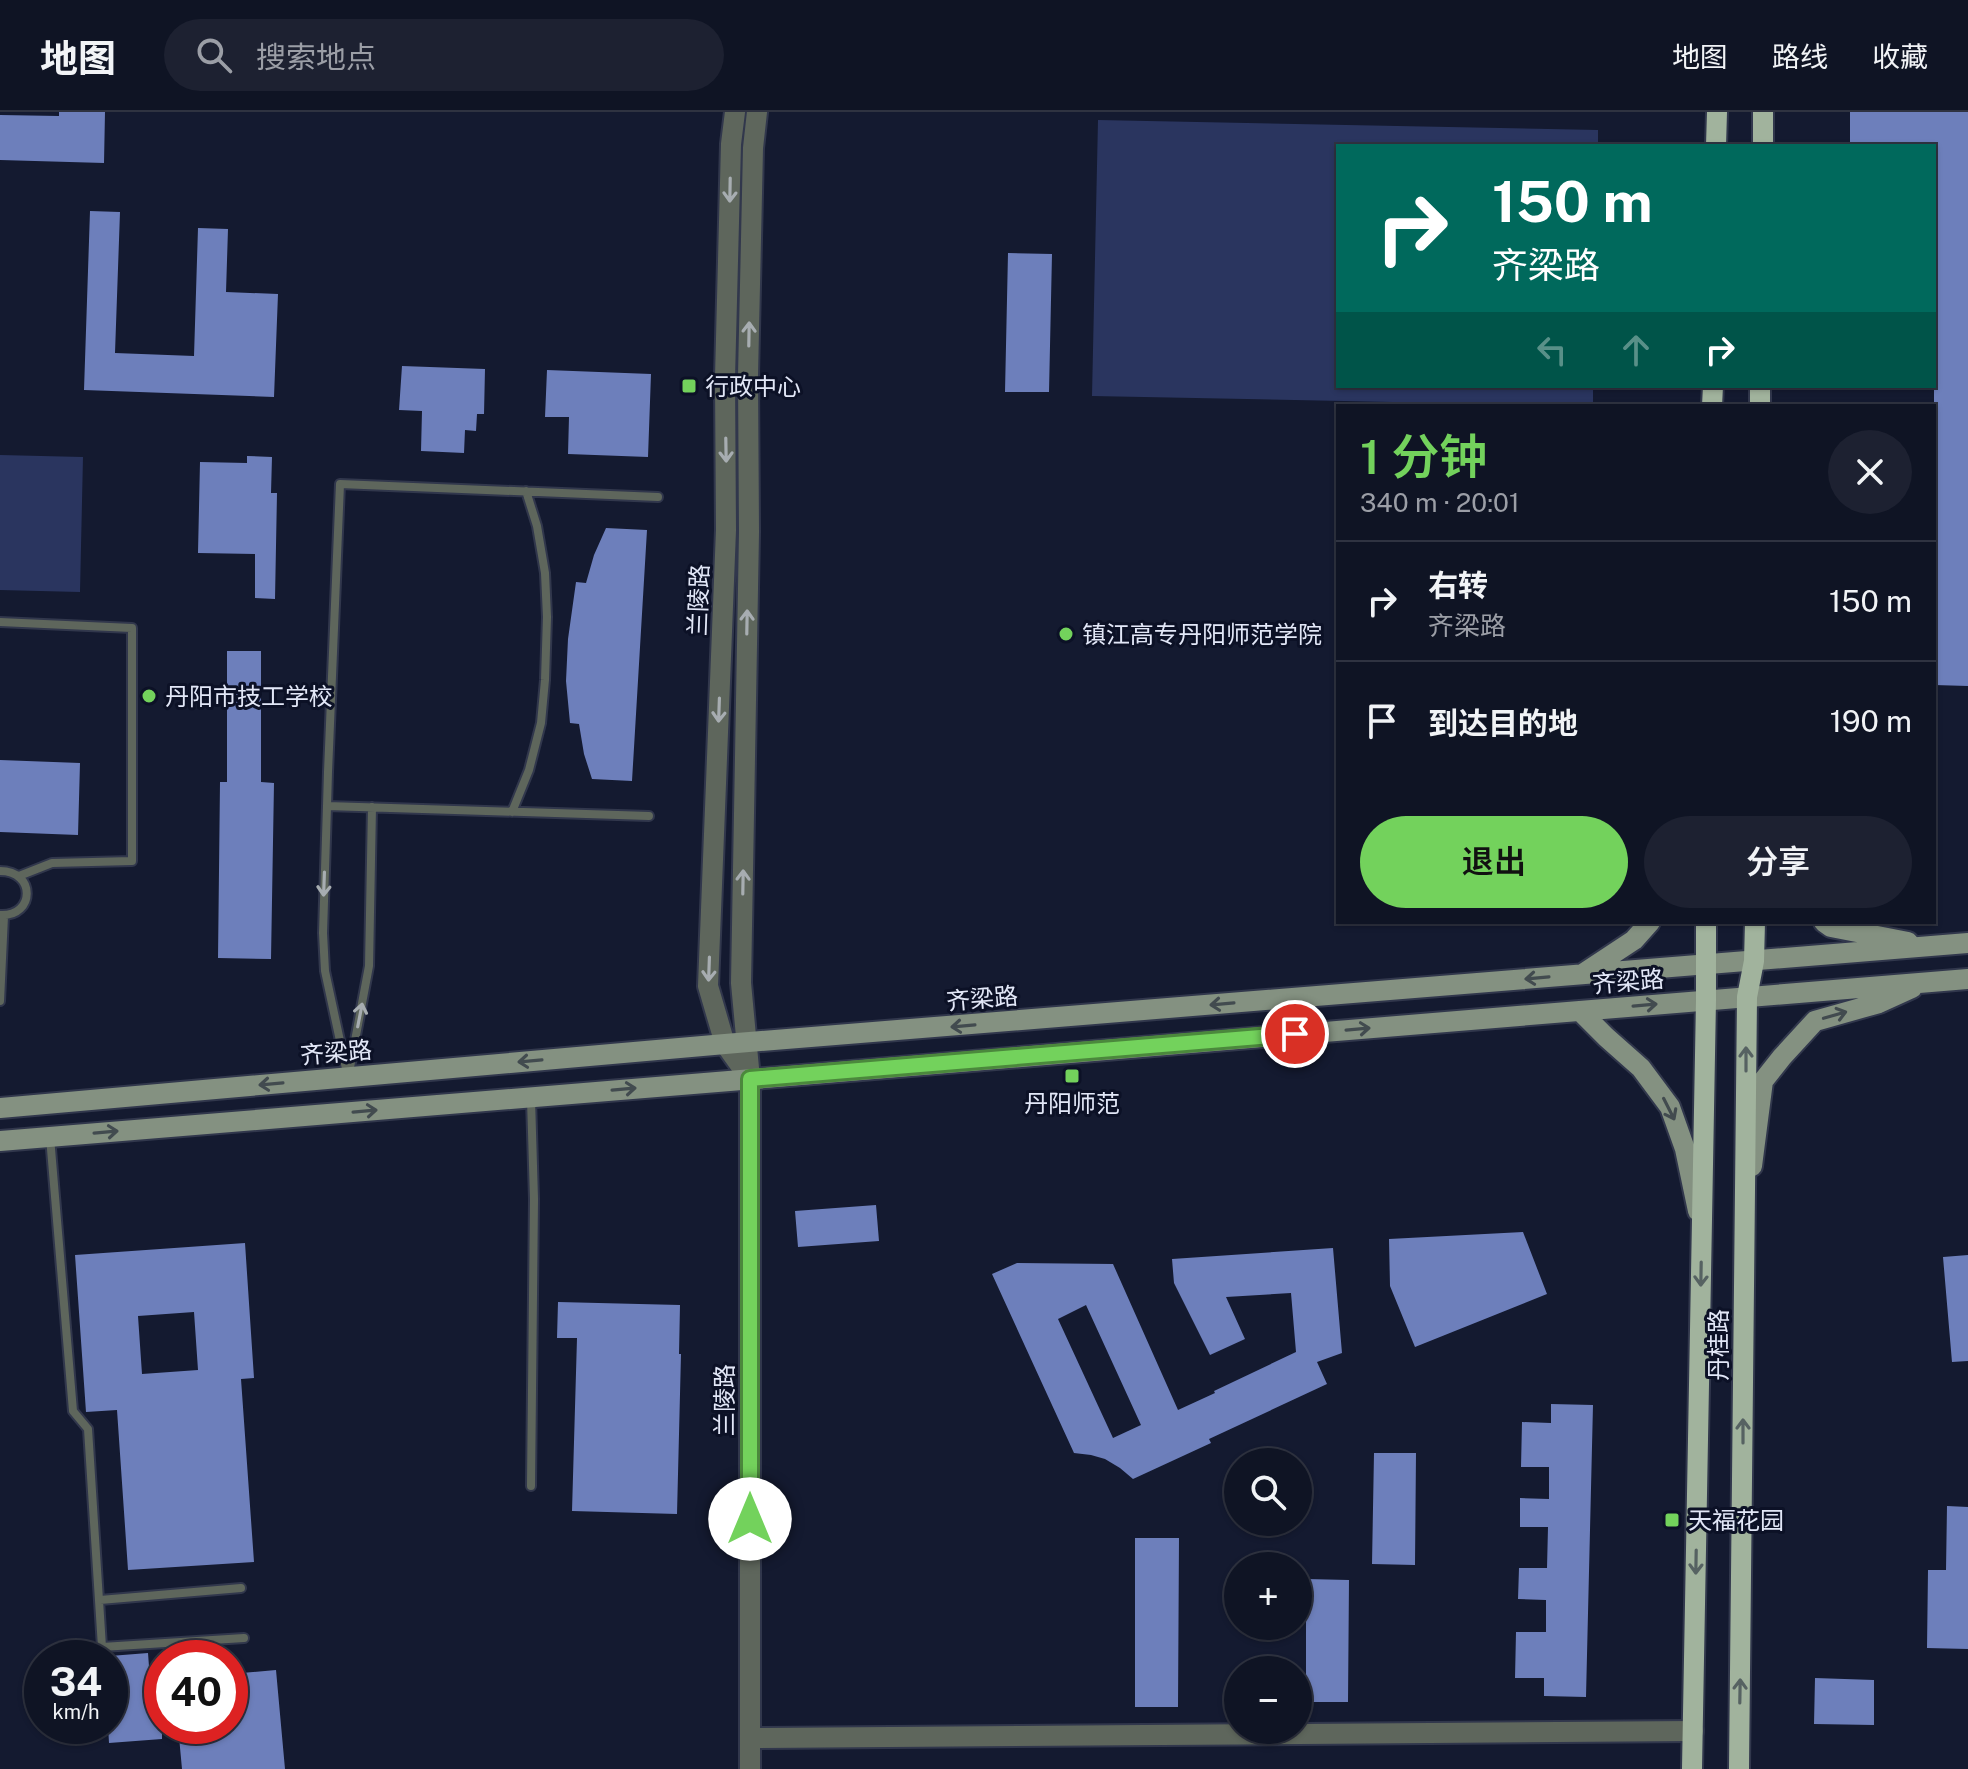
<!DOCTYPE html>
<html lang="zh">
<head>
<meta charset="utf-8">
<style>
	body { margin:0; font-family:"Public Sans","Noto Sans SC",sans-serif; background:#1d2131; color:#f1f3f6; height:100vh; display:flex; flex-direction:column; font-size:30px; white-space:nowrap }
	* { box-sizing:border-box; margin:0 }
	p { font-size:26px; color:#9b9ea6 }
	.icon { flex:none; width:44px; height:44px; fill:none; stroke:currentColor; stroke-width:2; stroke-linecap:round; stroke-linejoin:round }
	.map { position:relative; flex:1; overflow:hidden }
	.sheet { position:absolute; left:1336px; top:292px; width:600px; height:520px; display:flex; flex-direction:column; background:#0f1424; border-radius:0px; box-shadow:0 2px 6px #0004,0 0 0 2px #2f3341 }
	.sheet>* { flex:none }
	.guide { position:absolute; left:1336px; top:32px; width:600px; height:244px; border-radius:0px; box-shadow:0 2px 6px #0004,0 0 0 2px #2f3341; background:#00695c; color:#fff; overflow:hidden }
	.buttons { position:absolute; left:1224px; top:1336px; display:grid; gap:16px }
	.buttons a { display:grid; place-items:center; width:88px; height:88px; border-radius:50%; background:#0f1424; box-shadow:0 2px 6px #0004,0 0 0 2px #2f3341; font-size:40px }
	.speed { position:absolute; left:24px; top:1528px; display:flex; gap:16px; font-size:40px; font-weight:700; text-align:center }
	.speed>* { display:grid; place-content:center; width:104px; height:104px; border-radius:50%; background:#0f1424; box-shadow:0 2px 6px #0004,0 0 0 2px #2f3341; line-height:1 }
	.speed small { font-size:20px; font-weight:400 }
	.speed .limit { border:12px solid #d22; background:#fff; color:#111 }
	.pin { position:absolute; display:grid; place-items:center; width:68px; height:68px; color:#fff; margin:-34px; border:4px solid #fff; border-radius:50%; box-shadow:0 2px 8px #0007 }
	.me { position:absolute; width:88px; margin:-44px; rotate:0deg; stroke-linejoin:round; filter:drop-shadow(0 0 6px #0008) }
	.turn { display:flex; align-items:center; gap:28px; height:168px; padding:0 24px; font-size:36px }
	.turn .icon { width:104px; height:104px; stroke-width:2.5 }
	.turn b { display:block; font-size:56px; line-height:68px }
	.lanes { display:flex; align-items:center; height:76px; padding:0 24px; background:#0003; justify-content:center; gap:40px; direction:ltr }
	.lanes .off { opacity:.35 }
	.round { display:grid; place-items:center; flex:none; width:84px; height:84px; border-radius:42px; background:#1d2131 }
	.head { display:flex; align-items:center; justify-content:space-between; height:136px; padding:0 24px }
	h1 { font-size:48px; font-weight:600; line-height:60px; color:#73d25c }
	.button { display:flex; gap:16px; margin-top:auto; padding:16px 24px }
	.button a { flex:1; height:92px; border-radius:48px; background:#73d25c; color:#111; font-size:32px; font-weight:600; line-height:92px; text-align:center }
	.button a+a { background:#1d2131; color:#f1f3f6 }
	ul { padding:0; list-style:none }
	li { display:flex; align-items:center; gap:24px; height:120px; padding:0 24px; border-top:2px solid #2f3341 }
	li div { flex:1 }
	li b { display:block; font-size:30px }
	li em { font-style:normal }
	header { display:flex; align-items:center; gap:48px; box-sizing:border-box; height:112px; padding:0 40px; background:#0f1424; border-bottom:2px solid #2f3341 }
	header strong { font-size:38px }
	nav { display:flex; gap:44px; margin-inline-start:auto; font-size:28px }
	.search { width:560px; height:72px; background:#1d2131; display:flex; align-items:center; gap:20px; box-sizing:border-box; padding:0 28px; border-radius:44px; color:#9b9ea6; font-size:30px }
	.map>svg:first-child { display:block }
</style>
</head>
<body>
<header>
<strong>地图</strong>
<div class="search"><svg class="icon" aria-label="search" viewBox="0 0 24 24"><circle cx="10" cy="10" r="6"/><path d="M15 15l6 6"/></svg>搜索地点</div>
<nav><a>地图</a><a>路线</a><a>收藏</a></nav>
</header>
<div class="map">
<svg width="1968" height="1657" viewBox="0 0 1968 1657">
	<rect width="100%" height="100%" fill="#141a30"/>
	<path fill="#2a355f" d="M1098,8L1598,18V34H1338V274H1593V294L1092,284Z
		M0,343L83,345L80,480L0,478Z"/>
	<path fill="#6d7fbb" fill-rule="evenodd" d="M59,0H105L104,51L0,48V3L59,4Z
		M1850,0H1968V574L1934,573V34H1850Z
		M90,99L120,100L115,241L194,244L198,116L228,117L226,180L278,182L274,285L84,278Z
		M1008,141L1052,142L1049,280H1005Z
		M402,254L485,257L484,302H477L476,319L465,318L464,341L421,339L422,299L399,298Z
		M547,258L651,262L648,345L568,342L569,305H545Z
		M247,344L272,345L271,381H277L275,487L255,486V442L198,441L200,350L247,351Z
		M606,416L647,418L632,669L592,667L584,642L579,612L570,611L566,569L568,527L576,470L586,471L594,443Z
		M227,539H261V670L274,671L271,847L218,846L220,670H227Z
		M0,648L80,651L78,723L0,720Z
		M876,1093L879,1129L798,1135L795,1099Z
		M1523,1120L1547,1182L1415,1235L1390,1174L1389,1127Z
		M245,1131L254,1266L241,1267L254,1450L128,1458L117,1298L86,1300L75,1143ZM194,1200L198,1258L142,1262L138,1204Z
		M1333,1136L1342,1241L1317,1250L1327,1272L1209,1327L1211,1331L1133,1367L1120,1356L1105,1347L1091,1343L1074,1341L992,1162L1017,1151L1113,1152L1178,1298L1215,1281L1214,1279L1296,1240L1291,1181L1226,1185L1245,1227L1210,1243L1174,1171L1172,1147ZM1086,1193L1141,1313L1113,1326L1058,1207Z
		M1968,1143V1249L1952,1250L1943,1145Z
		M558,1190L680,1193L679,1242H681L677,1402L572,1399L577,1226H557Z
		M1551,1292L1593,1293L1586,1585L1544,1584V1566H1515L1516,1520H1546V1488L1518,1487L1519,1456H1547L1548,1415H1520V1386L1549,1387V1355H1521L1522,1310L1551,1311Z
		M1374,1341H1416L1415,1453L1372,1452Z
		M1947,1394L1968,1395V1537L1927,1536L1928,1458H1946Z
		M1135,1426H1179L1178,1595H1135Z
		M1306,1467L1349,1468L1348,1590H1306Z
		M148,1541L150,1568L162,1567V1627L109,1631L108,1614H110V1544Z
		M276,1558L285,1657H182L178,1614H230V1562Z
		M1815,1566L1874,1568V1613L1814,1612Z"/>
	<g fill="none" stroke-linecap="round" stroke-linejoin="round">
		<g stroke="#31374c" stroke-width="12">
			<path id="service" d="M0,510L132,516V749L52,751L19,764
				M327,694L323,821L325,859L348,966L369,854L372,695
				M512,700L529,658L541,611L545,568L547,505L545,461L537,414L526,379
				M649,704L327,694L328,660L340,372L658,385
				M0,759C36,759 35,804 1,803
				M0,889L4,804
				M50,1025L73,1299L88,1317L102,1535L244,1526
				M531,1374L534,1087L531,987
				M100,1488L241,1476"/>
		</g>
		<g stroke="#31374c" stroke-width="24">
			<path id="tertiary" d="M735,0L731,32L725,266L726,418L708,874L725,932L750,967
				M750,1626L1693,1619
				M750,1657V967L741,871L749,420L748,264L753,36L757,0"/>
		</g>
		<g stroke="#31374c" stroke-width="24">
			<path id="secondary" d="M1824,810L1831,815L1908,830
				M1584,861L1634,828L1650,810
				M1580,899L1606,925L1641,956L1670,995L1685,1037L1698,1099
				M0,996L725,932L1968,831
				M0,1029L1968,867
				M1752,1054L1763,969L1782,945L1815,909L1879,891L1912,876"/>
		</g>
		<g stroke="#31374c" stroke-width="24">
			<path id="primary" d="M1716,34L1717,0
				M1763,34V0
				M1712,294L1713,274
				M1760,294V274
				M1692,1657L1706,888V810
				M1739,1657L1747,885L1754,849L1755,810"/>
		</g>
		<use href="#service" stroke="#5e665c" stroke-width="8"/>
		<use href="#tertiary" stroke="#5e665c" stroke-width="20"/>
		<use href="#secondary" stroke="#849181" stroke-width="20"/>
		<use href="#primary" stroke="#a1b39d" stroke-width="20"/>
	</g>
	<defs><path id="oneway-shaft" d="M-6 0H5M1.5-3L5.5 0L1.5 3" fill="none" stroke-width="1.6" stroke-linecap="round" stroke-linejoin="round" transform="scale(2)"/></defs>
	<g stroke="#a7adb1">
		<use href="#oneway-shaft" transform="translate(730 78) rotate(91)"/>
		<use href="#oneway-shaft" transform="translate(749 222) rotate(-89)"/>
		<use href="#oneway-shaft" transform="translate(726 338) rotate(89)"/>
		<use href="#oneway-shaft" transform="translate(747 510) rotate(-89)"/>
		<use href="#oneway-shaft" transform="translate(719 598) rotate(92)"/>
		<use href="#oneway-shaft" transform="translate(743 770) rotate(-89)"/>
		<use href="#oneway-shaft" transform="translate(324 772) rotate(92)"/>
		<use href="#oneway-shaft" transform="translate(709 857) rotate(92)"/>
		<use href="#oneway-shaft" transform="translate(360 903) rotate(-79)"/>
	</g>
	<g stroke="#424b4f">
		<use href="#oneway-shaft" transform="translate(1537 866) rotate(175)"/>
		<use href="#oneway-shaft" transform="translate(1222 892) rotate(175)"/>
		<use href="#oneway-shaft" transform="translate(1645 893) rotate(-5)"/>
		<use href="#oneway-shaft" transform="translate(1835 903) rotate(-16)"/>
		<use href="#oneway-shaft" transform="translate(963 914) rotate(175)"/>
		<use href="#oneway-shaft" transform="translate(1358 917) rotate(-5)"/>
		<use href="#oneway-shaft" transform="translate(530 949) rotate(175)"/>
		<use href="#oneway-shaft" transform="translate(271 972) rotate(175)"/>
		<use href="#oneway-shaft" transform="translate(624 977) rotate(-5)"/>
		<use href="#oneway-shaft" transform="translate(1669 997) rotate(63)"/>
		<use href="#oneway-shaft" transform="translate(365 999) rotate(-5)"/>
		<use href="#oneway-shaft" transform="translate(106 1020) rotate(-5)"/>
	</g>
	<g stroke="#566262">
		<use href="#oneway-shaft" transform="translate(1746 947) rotate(-90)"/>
		<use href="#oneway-shaft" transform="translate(1701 1162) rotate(91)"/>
		<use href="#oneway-shaft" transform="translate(1743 1319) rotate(-90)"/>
		<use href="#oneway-shaft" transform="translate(1696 1450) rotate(91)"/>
		<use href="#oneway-shaft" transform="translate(1740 1579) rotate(-89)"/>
	</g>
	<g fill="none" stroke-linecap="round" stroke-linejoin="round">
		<g stroke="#4b883c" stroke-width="20">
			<path id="route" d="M750,1407V967L1295,922"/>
		</g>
		<use href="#route" stroke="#73d25c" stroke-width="14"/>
	</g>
	<g fill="#73d25c" stroke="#0c1126" stroke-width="3">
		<rect x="681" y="266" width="16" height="16" rx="4"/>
		<circle cx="1066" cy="522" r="8"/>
		<circle cx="149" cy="584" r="8"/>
		<rect x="1064" y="956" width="16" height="16" rx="4"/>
		<rect x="1664" y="1400" width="16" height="16" rx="4"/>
	</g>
	<g text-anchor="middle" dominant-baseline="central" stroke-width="6" stroke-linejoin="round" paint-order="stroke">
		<g font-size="24" fill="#e2e7f7" stroke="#0c1126" text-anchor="start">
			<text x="705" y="274">行政中心</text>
			<text x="1082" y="522">镇江高专丹阳师范学院</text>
			<text x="165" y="584">丹阳市技工学校</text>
			<text x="1072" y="991" text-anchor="middle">丹阳师范</text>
			<text x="1688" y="1408">天福花园</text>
		</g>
		<g font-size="24" fill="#e2e7f7" stroke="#0c1126">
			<text transform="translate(698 488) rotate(-88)">兰陵路</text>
			<text transform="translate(1628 869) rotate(-5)">齐梁路</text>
			<text transform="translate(982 886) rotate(-5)">齐梁路</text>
			<text transform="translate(336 940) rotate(-5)">齐梁路</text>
			<text transform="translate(1718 1233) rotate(-90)">丹桂路</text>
			<text transform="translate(724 1288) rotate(-90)">兰陵路</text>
		</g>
	</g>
</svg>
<div class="buttons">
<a><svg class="icon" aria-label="search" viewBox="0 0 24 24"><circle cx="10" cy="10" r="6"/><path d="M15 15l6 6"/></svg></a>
<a>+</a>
<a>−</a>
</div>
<div class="speed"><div>34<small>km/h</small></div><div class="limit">40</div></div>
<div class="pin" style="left:1295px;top:922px;background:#d93025"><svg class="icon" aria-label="arrive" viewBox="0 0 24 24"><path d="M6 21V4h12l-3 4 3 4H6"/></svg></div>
<svg class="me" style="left:750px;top:1407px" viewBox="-20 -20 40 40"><circle r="19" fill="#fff"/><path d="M0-13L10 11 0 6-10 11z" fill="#73d25c"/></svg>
<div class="guide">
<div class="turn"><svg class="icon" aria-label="right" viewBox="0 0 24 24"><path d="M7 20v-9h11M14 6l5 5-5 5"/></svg><div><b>150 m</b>齐梁路</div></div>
<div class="lanes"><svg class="icon off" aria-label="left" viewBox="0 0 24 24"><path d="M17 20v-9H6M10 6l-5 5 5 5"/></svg><svg class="icon off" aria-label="ahead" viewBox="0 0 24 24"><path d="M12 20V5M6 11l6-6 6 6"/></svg><svg class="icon" aria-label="right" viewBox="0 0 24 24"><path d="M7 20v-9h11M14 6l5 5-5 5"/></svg></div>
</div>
<section class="sheet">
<div class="head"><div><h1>1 分钟</h1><p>340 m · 20:01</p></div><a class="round"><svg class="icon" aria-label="close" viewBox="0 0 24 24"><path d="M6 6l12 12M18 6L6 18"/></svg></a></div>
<ul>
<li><svg class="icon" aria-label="right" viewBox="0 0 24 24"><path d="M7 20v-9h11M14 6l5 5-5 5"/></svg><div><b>右转</b><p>齐梁路</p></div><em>150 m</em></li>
<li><svg class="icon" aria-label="arrive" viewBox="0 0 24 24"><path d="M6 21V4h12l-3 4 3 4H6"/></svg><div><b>到达目的地</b></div><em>190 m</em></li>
</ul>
<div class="button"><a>退出</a><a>分享</a></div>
</section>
</div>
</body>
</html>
